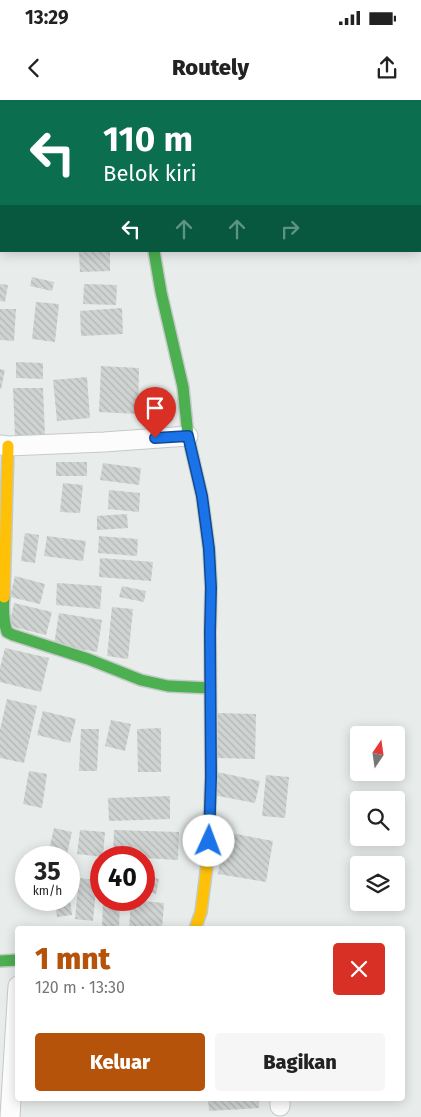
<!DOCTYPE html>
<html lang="id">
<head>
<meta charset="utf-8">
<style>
	body { margin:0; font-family:"Fira Sans",sans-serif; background:#f6f6f6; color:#222; height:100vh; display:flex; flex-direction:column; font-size:19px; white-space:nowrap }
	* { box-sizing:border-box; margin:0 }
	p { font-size:16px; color:#767676 }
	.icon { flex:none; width:28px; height:28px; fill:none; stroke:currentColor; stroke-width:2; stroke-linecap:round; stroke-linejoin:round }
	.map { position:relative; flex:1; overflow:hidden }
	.sheet { position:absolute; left:15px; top:826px; width:390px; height:175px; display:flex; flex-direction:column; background:#fff; border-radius:5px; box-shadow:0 2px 12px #0003 }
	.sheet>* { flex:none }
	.banner { position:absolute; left:0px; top:0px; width:421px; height:152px; box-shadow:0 2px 12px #0003; background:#0b6e4f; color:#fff; overflow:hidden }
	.needle { width:32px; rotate:13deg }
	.buttons { position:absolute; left:350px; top:626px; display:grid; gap:10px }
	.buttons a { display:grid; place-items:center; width:55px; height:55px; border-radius:5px; background:#fff; box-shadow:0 2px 12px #0003; font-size:25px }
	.speed { position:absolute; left:15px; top:746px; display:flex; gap:10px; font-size:25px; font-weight:700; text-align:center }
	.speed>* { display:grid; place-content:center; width:65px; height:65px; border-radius:50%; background:#fff; box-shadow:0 2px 12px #0003; line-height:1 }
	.speed small { font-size:12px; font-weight:400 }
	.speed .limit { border:8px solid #d22; background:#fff; color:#111 }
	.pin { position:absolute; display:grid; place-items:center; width:42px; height:42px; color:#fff; margin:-51px -21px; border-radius:50% 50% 50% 0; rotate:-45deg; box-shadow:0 0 5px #0007 }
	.pin .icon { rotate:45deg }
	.me { position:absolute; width:55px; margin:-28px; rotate:2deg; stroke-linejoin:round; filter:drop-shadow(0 0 4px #0008) }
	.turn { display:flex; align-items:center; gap:18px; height:105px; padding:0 20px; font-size:22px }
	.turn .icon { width:65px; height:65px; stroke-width:2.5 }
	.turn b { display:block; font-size:35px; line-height:42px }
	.lanes { display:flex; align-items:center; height:48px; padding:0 20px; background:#0003; justify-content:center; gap:25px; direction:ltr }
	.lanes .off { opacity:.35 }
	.round { display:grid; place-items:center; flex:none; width:52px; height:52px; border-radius:5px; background:#f6f6f6 }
	.summary { display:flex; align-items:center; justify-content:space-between; height:85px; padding:0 20px }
	h1 { font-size:30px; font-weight:800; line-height:38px; color:#b45309 }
	.action { display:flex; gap:10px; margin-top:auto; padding:10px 20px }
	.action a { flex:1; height:58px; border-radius:5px; background:#b45309; color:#fff; font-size:20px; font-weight:800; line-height:58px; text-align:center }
	.action a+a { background:#f6f6f6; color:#222 }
	.status { display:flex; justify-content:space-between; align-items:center; height:35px; padding:0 25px; background:#fff; direction:ltr }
	.status svg { height:14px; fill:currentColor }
	header { display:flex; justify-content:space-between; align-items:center; height:65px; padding:0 20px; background:#fff; font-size:22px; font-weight:800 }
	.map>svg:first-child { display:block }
</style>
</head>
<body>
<div class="status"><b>13:29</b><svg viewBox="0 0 49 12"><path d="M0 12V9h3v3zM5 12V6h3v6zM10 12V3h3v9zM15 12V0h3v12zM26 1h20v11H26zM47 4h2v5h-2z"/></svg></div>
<header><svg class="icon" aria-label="back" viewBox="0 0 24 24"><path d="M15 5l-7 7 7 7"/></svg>Routely<svg class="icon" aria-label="share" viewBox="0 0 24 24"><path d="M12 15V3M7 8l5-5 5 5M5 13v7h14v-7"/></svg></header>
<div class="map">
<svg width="421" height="1017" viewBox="0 0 421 1017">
	<defs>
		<pattern id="building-back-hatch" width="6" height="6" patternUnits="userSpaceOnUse" patternTransform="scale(1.25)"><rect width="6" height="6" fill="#cfd4d2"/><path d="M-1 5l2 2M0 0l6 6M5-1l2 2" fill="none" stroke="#b2b7b5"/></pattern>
	</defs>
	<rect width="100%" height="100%" fill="#e8edeb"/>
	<path fill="url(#building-back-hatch)" d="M79,151H110V171L80,172Z
		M32,177L54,182L52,191L30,186Z
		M0,184L8,185L5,202L0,201Z
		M84,184L117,185L116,205L83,204Z
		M36,202L59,204L55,242L32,239Z
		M122,208L123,234L81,236L80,211Z
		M0,209H16L14,241L0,240Z
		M16,262L43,263V279L16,278Z
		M101,266L139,268L138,314L99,312Z
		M0,269L5,270L1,289H0Z
		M87,277L90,318L57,321L53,280Z
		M13,288H43L45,336L15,337Z
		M56,362H87V376H56Z
		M103,363L141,368L139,385L100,380Z
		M63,383L83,385L80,413L60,412Z
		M109,390L140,393L139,412L108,409Z
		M127,414L128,428L97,430V416Z
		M25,433L39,435L35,463L21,461Z
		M47,436L86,441L83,461L44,456Z
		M99,436L138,439L137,456L98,453Z
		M100,458L153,462L151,481L99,477Z
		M15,476L45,484L40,504L10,497Z
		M57,483L102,486L100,509L56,505Z
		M122,486L146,491L144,502L119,497Z
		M14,503L52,512L46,535L9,526Z
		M112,507L133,509L128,559L107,556Z
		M59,513L102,520L97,552L54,545Z
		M5,548L49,558L41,592L0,582V568Z
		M7,599L37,606L24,663L0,658V630Z
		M43,611L76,619L70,643L37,635Z
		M218,613L256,614L255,659L217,658Z
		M111,620L131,624L125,651L105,646Z
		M161,628V672H138L137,629Z
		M81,629H99L97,671H79Z
		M29,671L47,674L42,708L23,704Z
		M217,672L260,681L255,703L213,695Z
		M266,675L289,677L285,718L262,716Z
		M170,696V719L109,721L108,698Z
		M54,728L72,732L67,754L49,750Z
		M80,730L105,732L103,757L77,754Z
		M114,730L179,732L178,760L144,758L113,757Z
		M225,732L273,741L266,782L218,774Z
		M144,776L159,779L156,794L144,791Z
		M79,778L97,780L93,821L75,819Z
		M55,800H70L72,815L57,817Z
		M103,800H120L119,829L102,828Z
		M131,800L164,803L162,829H129Z
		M208,999H259V1008L209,1011Z"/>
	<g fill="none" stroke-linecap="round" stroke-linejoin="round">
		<g stroke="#c5cac8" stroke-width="21">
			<path id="street" d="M0,87H1
				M0,345L8,346L104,342L188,336
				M280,1006V999
				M10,1017L18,886"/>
		</g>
		<g stroke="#c3cbc8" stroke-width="14">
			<path id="fast" d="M217,1L218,0
				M154,151L161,192L183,287L188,336L202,396L209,449L211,485
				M4,497C3,509 3,520 7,532L13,535L88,559L141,580L168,586L210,588
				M0,861L18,860"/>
		</g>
		<g stroke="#c3cbc8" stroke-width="14">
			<path id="slow" d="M4,497L8,346
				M195,829L201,812L208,757L211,677L210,532L211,485"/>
		</g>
		<use href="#street" stroke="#fcfcfc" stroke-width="19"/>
		<use href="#fast" stroke="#4caf50" stroke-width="11"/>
		<use href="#slow" stroke="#ffc107" stroke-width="11"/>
	</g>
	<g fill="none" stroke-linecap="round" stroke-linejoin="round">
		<g stroke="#114b97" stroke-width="12">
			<path id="route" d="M155,338L188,336L202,396L209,449L211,488L210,532L211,677L209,741"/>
		</g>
		<use href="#route" stroke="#1a73e8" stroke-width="9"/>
	</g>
</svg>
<div class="buttons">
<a><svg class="needle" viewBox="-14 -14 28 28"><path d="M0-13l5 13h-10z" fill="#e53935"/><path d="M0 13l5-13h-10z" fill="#767676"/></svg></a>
<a><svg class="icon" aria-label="search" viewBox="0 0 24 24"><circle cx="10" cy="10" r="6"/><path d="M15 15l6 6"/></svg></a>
<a><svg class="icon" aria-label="layers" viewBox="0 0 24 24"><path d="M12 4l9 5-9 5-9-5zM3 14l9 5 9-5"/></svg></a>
</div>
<div class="speed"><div>35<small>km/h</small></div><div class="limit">40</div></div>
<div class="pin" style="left:155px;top:338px;background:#d93025"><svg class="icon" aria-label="arrive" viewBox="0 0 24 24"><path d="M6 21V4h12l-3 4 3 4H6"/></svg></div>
<svg class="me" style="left:209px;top:741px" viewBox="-20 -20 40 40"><circle r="19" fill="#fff"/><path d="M0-13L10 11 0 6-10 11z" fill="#1a73e8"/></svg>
<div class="banner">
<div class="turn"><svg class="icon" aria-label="left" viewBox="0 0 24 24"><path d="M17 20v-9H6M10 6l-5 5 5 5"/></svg><div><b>110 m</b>Belok kiri</div></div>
<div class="lanes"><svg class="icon" aria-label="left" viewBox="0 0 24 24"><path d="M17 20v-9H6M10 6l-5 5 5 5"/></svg><svg class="icon off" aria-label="ahead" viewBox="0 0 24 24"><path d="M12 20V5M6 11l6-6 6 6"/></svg><svg class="icon off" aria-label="ahead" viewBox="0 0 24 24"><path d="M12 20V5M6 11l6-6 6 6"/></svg><svg class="icon off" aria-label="right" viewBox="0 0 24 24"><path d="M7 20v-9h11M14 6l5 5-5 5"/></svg></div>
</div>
<section class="sheet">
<div class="summary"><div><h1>1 mnt</h1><p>120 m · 13:30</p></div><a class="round" style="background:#d93025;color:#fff"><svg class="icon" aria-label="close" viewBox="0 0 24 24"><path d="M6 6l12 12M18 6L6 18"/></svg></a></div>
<div class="action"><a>Keluar</a><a>Bagikan</a></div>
</section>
</div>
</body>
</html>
